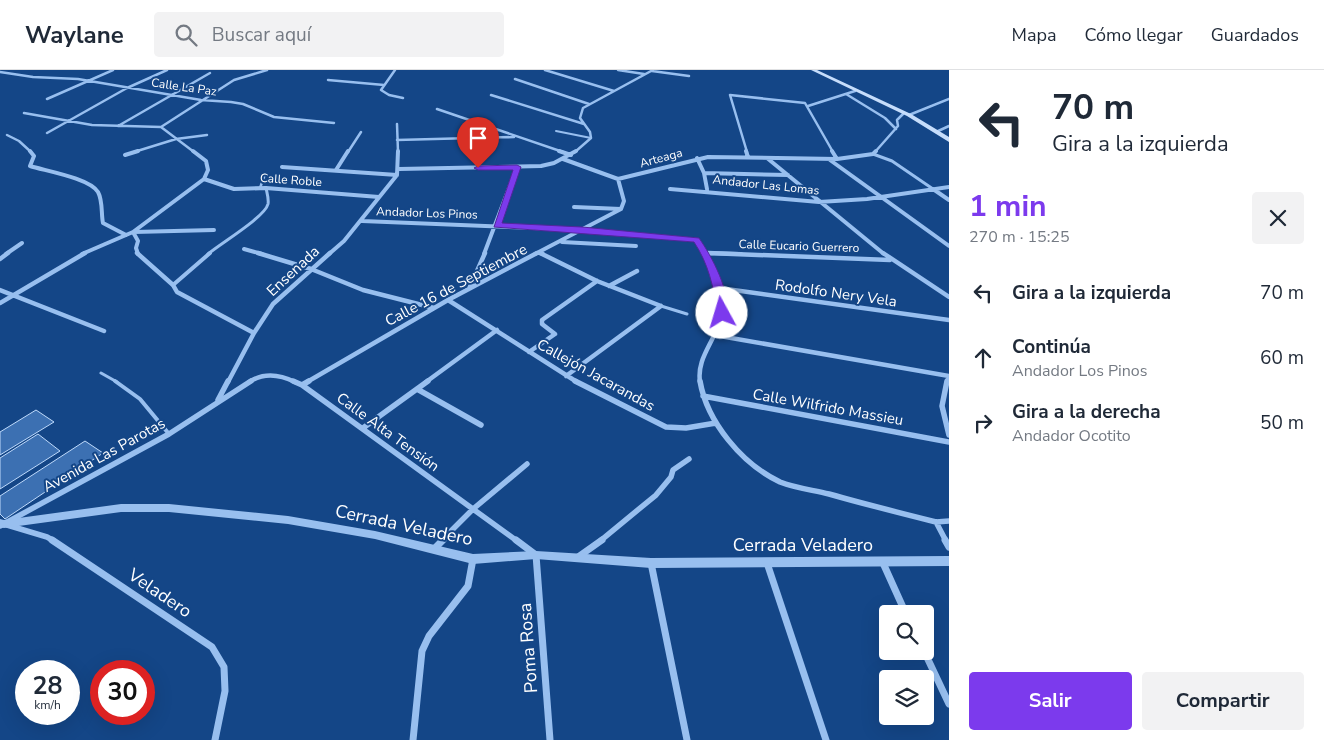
<!DOCTYPE html>
<html lang="es">
<head>
<meta charset="utf-8">
<style>
	body { margin:0; font-family:"Nunito Sans",sans-serif; background:#f2f2f3; color:#1f2937; height:100vh; display:flex; flex-direction:column; font-size:19px; white-space:nowrap }
	* { box-sizing:border-box; margin:0 }
	p { font-size:16px; color:#747a83 }
	.icon { flex:none; width:28px; height:28px; fill:none; stroke:currentColor; stroke-width:2; stroke-linecap:round; stroke-linejoin:round }
	.map { position:relative; flex:1; overflow:hidden }
	.drawer { display:flex; flex-direction:column; background:#fff; width:375px }
	.drawer>* { flex:none }
	.guide { background:#fff; color:#1f2937; overflow:hidden }
	.buttons { position:absolute; left:879px; top:535px; display:grid; gap:10px }
	.buttons a { display:grid; place-items:center; width:55px; height:55px; border-radius:5px; background:#fff; box-shadow:0 5px 20px #0002; font-size:25px }
	.speed { position:absolute; left:15px; top:590px; display:flex; gap:10px; font-size:25px; font-weight:700; text-align:center }
	.speed>* { display:grid; place-content:center; width:65px; height:65px; border-radius:50%; background:#fff; box-shadow:0 5px 20px #0002; line-height:1 }
	.speed small { font-size:12px; font-weight:400 }
	.speed .limit { border:8px solid #d22; background:#fff; color:#111 }
	.pin { position:absolute; display:grid; place-items:center; width:42px; height:42px; color:#fff; margin:-51px -21px; border-radius:50% 50% 50% 0; rotate:-45deg; box-shadow:0 0 5px #0007 }
	.pin .icon { rotate:45deg }
	.me { position:absolute; width:55px; margin:-28px; rotate:354deg; stroke-linejoin:round; filter:drop-shadow(0 0 4px #0008) }
	.turn { display:flex; align-items:center; gap:18px; height:105px; padding:0 20px; font-size:22px }
	.turn .icon { width:65px; height:65px; stroke-width:2.5 }
	.turn b { display:block; font-size:35px; line-height:42px }
	.round { display:grid; place-items:center; flex:none; width:52px; height:52px; border-radius:5px; background:#f2f2f3 }
	.summary { display:flex; align-items:center; justify-content:space-between; height:85px; padding:0 20px }
	h1 { font-size:30px; font-weight:700; line-height:38px; color:#7c3aed }
	.primary-button { display:flex; gap:10px; margin-top:auto; padding:10px 20px }
	.primary-button a { flex:1; height:58px; border-radius:5px; background:#7c3aed; color:#fff; font-size:20px; font-weight:700; line-height:58px; text-align:center }
	.primary-button a+a { background:#f2f2f3; color:#1f2937 }
	ul { padding:0; list-style:none }
	li { display:flex; align-items:center; gap:15px; height:65px; padding:0 20px }
	li div { flex:1 }
	li b { display:block; font-size:19px }
	li em { font-style:normal }
	header { display:flex; align-items:center; gap:30px; box-sizing:border-box; height:70px; padding:0 25px; background:#fff; border-bottom:1px solid #e0e1e3 }
	header strong { font-size:24px }
	nav { display:flex; gap:28px; margin-inline-start:auto; font-size:18px }
	.search { width:350px; height:45px; background:#f2f2f3; display:flex; align-items:center; gap:12px; box-sizing:border-box; padding:0 18px; border-radius:5px; color:#747a83; font-size:19px }
	main { display:flex; flex:1; min-height:0 }
	.map>svg:first-child { display:block }
</style>
</head>
<body>
<header>
<strong>Waylane</strong>
<div class="search"><svg class="icon" aria-label="search" viewBox="0 0 24 24"><circle cx="10" cy="10" r="6"/><path d="M15 15l6 6"/></svg>Buscar aquí</div>
<nav><a>Mapa</a><a>Cómo llegar</a><a>Guardados</a></nav>
</header>
<main>
<div class="map">
<svg width="949" height="670" viewBox="0 0 949 670">
	<rect width="100%" height="100%" fill="#144687"/>
	<path fill="#3c70b2" stroke="#bfdafb" d="M36,340L54,352L0,385V362Z
		M38,364L60,381L0,419V388Z
		M85,371L103,383L5,449L0,444V426Z"/>
	<g fill="none" stroke-linecap="round" stroke-linejoin="round">
		<path stroke="#98bfef" stroke-width="2" d="M556,61L591,68"/>
		<path stroke="#98bfef" stroke-width="2.5" d="M260,118L265,104"/>
		<path stroke="#98bfef" stroke-width="3" d="M661,236L687,244
			M101,303L117,312"/>
		<path stroke="#98bfef" stroke-width="4" d="M115,311L140,329L169,364"/>
		<path stroke="#98bfef" stroke-width="3" d="M873,84L892,91L933,119
			M208,184C221,173 265,147 268,134C269,129 267,123 266,118"/>
		<path stroke="#98bfef" stroke-width="4" d="M173,215L210,183"/>
		<path stroke="#98bfef" stroke-width="2.5" d="M395,0L381,20L389,25L403,28
			M545,0L614,21
			M618,0L644,4
			M652,1L689,6
			M0,2L33,7L78,9L201,30L231,32L243,34L274,47L334,53
			M515,9L589,34
			M328,10L384,15
			M846,24L885,48L896,59
			M491,25L584,54
			M47,29L113,0
			M808,36L855,21
			M437,39L563,82
			M24,43L92,55L161,57
			M909,45L949,29
			M397,54L398,82
			M118,56L210,3
			M936,62L949,56
			M47,63L127,18L167,0
			M7,65L19,71L31,82
			M397,70L514,67
			M134,82L176,69L207,65
			M194,82L161,57L234,10L267,0
			M348,82L361,62
			M575,82L591,68L590,62L580,48L583,38L653,0
			M747,82L730,25L805,33L833,82
			M875,82L898,56L897,50L904,43"/>
		<path stroke="#98bfef" stroke-width="4" d="M30,81L34,86L30,96C46,101 89,108 98,122C103,131 101,144 103,153L126,165
			M559,81L571,85
			M746,81L748,87
			M832,81L837,89
			M125,85L138,81
			M697,88L704,103L707,119
			M767,88L884,184
			M563,89L618,109L708,87L837,89L873,84L876,81
			M830,90L949,176
			M282,97L397,105
			M399,99L541,96L554,93L576,81
			M336,100L348,81
			M704,103L788,105
			M204,109L234,119L266,118L379,127
			M670,119L819,132L867,129L949,117
			M933,119L949,130
			M574,137L621,139
			M362,151L582,160L696,170L706,184
			M133,162L138,171L136,178L138,184
			M134,162L214,160
			M562,172L636,176
			M244,179L262,184
			M540,183L543,184
			M705,183L741,184
			M6,184L22,173
			M82,184L133,162L204,109L208,100L206,91L193,81
			M329,184L344,171L397,105L398,81
			M484,184L517,97
			M535,184L621,139L624,131L618,109"/>
		<path stroke="#98bfef" stroke-width="4.5" d="M137,183L173,215L177,222L254,263
			M258,183L311,199L363,220L434,238
			M540,183L597,211L661,236
			M708,183L890,190
			M883,183L949,227
			M0,189L8,183
			M609,216L637,201
			M719,218L949,250
			M469,219L485,183
			M0,220L104,261
			M448,230L577,312
			M0,233L85,183
			M714,265L949,306
			M529,282L555,264L542,254V250L597,211
			M566,306L661,236
			M228,312L254,263L273,234L330,183
			M249,312C264,302 281,305 295,312
			M307,312L448,230L537,183
			M426,312L497,260
			M700,312C697,292 709,278 716,261C728,238 718,205 705,183
			M947,312L949,307"/>
		<path stroke="#98bfef" stroke-width="5.5" d="M293,311L302,315L517,471
			M575,311L666,357L686,358L716,353
			M700,311C707,352 742,394 780,412C795,418 813,420 829,424C864,434 900,443 936,452L949,451
			M947,311L942,336L949,365
			M302,315L309,311
			M417,319L481,355
			M703,326L949,372
			M218,330L228,311
			M363,358L428,311
			M936,452L946,471
			M7,455L47,467L54,471
			M0,456L169,364L251,311
			M441,471L473,439L527,394
			M600,471L656,425L671,407L673,400L689,389"/>
		<path stroke="#98bfef" stroke-width="7" d="M52,470L212,577L224,597L225,621L215,670
			M516,470L536,485L550,670
			M945,470L949,477
			M435,478L443,470
			M578,487L602,470
			M651,493L687,670
			M767,493L826,670
			M883,493L906,544
			M924,581L949,634
			M413,670L422,581L429,566L468,516L473,489"/>
		<path fill="#98bfef" fill-rule="evenodd" d="M121,434H169L288,446L375,461L473,484L536,481L651,488L949,486V496L651,498L536,489L473,494L375,469L288,454L169,442H121L4,458L0,457V449L4,450Z"/>
		<path fill="#c6ddfb" fill-rule="evenodd" d="M811,0H817L911,44L949,67V72L907,46Z"/>
	</g>
	<path fill="#7c3aed" stroke="#51269a" d="M517,95L521,97L502,153L582,157L699,168C711,185 733,225 725,245L717,243C714,217 708,193 694,172L494,157L513,100H478L474,98L478,96Z"/>
	<g text-anchor="middle" dominant-baseline="central" stroke-width="4" stroke-linejoin="round" paint-order="stroke">
		<g font-size="12" fill="#fff" stroke="#144687">
			<text transform="translate(184 17) rotate(8)">Calle La Paz</text>
			<text transform="translate(661 88) rotate(-15)">Arteaga</text>
			<text transform="translate(291 110) rotate(4)">Calle Roble</text>
			<text transform="translate(766 115) rotate(6)">Andador Las Lomas</text>
			<text transform="translate(427 143) rotate(2)">Andador Los Pinos</text>
			<text transform="translate(799 176) rotate(2)">Calle Eucario Guerrero</text>
		</g>
		<g font-size="15" fill="#fff" stroke="#144687">
			<text transform="translate(293 201) rotate(-43)">Ensenada</text>
			<text transform="translate(456 215) rotate(-28)">Calle 16 de Septiembre</text>
			<text transform="translate(836 223) rotate(8)">Rodolfo Nery Vela</text>
			<text transform="translate(596 305) rotate(29)">Callejón Jacarandas</text>
			<text transform="translate(828 337) rotate(10)">Calle Wilfrido Massieu</text>
			<text transform="translate(388 362) rotate(36)">Calle Alta Tensión</text>
			<text transform="translate(104 385) rotate(-29)">Avenida Las Parotas</text>
		</g>
		<g font-size="18" fill="#fff" stroke="#144687">
			<text transform="translate(404 455) rotate(12)">Cerrada Veladero</text>
			<text x="803" y="475">Cerrada Veladero</text>
			<text transform="translate(160 523) rotate(34)">Veladero</text>
			<text transform="translate(528 578) rotate(-94)">Poma Rosa</text>
		</g>
	</g>
</svg>
<div class="buttons">
<a><svg class="icon" aria-label="search" viewBox="0 0 24 24"><circle cx="10" cy="10" r="6"/><path d="M15 15l6 6"/></svg></a>
<a><svg class="icon" aria-label="layers" viewBox="0 0 24 24"><path d="M12 4l9 5-9 5-9-5zM3 14l9 5 9-5"/></svg></a>
</div>
<div class="speed"><div>28<small>km/h</small></div><div class="limit">30</div></div>
<div class="pin" style="left:478px;top:98px;background:#d93025"><svg class="icon" aria-label="arrive" viewBox="0 0 24 24"><path d="M6 21V4h12l-3 4 3 4H6"/></svg></div>
<svg class="me" style="left:722px;top:243px" viewBox="-20 -20 40 40"><circle r="19" fill="#fff"/><path d="M0-13L10 11 0 6-10 11z" fill="#7c3aed"/></svg>
</div>
<section class="drawer">
<div class="guide">
<div class="turn"><svg class="icon" aria-label="left" viewBox="0 0 24 24"><path d="M17 20v-9H6M10 6l-5 5 5 5"/></svg><div><b>70 m</b>Gira a la izquierda</div></div>
</div>
<div class="summary"><div><h1>1 min</h1><p>270 m · 15:25</p></div><a class="round"><svg class="icon" aria-label="close" viewBox="0 0 24 24"><path d="M6 6l12 12M18 6L6 18"/></svg></a></div>
<ul>
<li><svg class="icon" aria-label="left" viewBox="0 0 24 24"><path d="M17 20v-9H6M10 6l-5 5 5 5"/></svg><div><b>Gira a la izquierda</b></div><em>70 m</em></li>
<li><svg class="icon" aria-label="ahead" viewBox="0 0 24 24"><path d="M12 20V5M6 11l6-6 6 6"/></svg><div><b>Continúa</b><p>Andador Los Pinos</p></div><em>60 m</em></li>
<li><svg class="icon" aria-label="right" viewBox="0 0 24 24"><path d="M7 20v-9h11M14 6l5 5-5 5"/></svg><div><b>Gira a la derecha</b><p>Andador Ocotito</p></div><em>50 m</em></li>
</ul>
<div class="primary-button"><a>Salir</a><a>Compartir</a></div>
</section>
</main>
</body>
</html>
